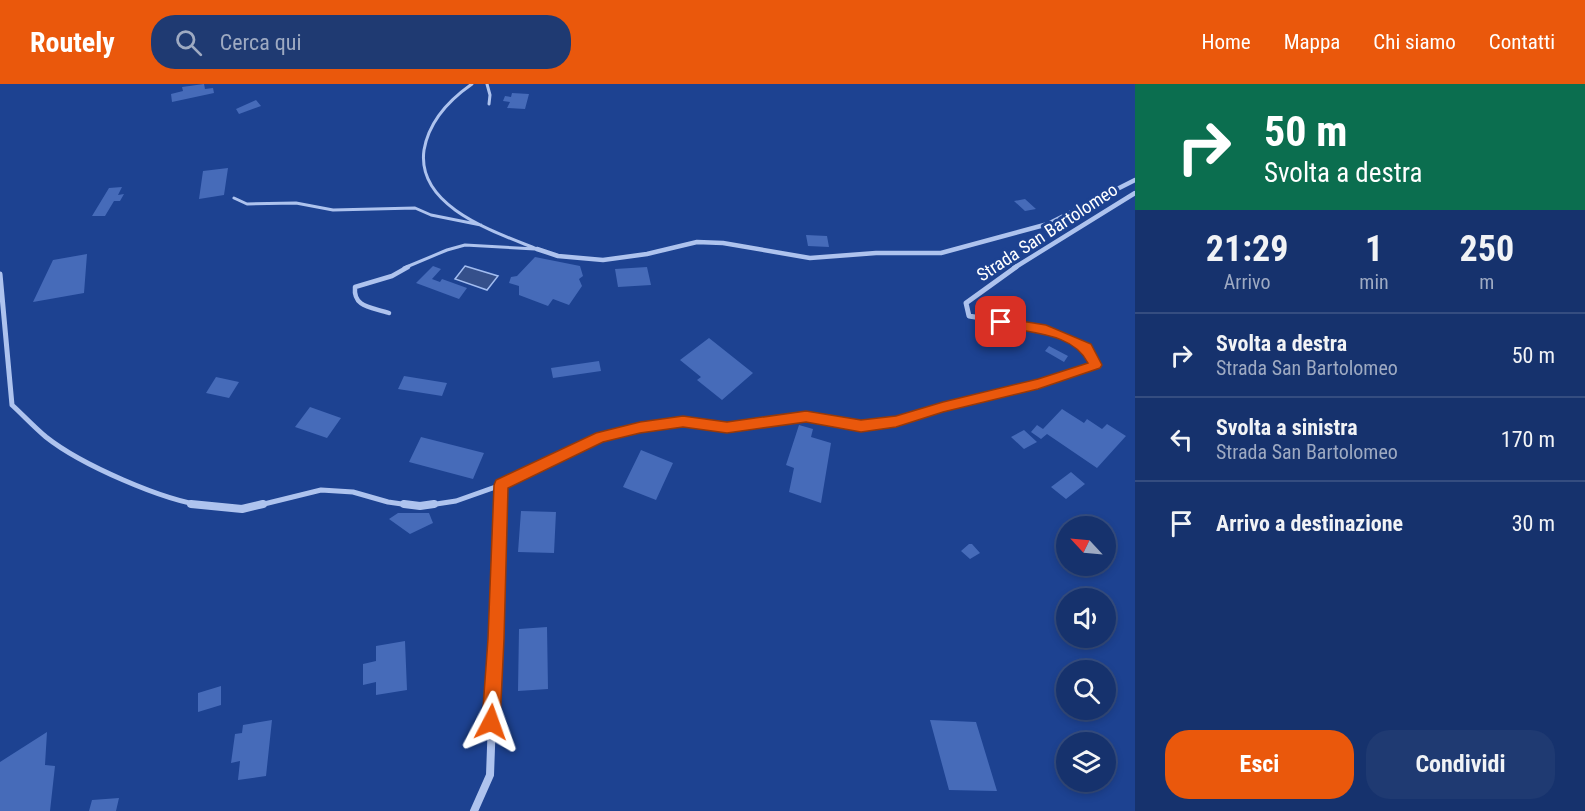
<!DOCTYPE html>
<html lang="it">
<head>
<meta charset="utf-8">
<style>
	body { margin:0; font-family:"Roboto Condensed",sans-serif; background:#1f3a72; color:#f1f3f6; height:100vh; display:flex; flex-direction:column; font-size:22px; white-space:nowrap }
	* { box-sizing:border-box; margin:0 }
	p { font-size:20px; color:#9eaac2 }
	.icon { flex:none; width:33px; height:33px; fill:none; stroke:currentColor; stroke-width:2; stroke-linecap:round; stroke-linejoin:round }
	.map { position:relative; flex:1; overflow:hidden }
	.details { display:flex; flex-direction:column; background:#16326d; width:450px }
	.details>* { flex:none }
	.top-card { background:#0b6e4f; color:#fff; overflow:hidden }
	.needle { width:39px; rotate:296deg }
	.buttons { position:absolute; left:1056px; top:432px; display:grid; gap:12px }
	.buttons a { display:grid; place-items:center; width:60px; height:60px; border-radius:50%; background:#16326d; box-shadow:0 3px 9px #0003,0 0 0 2px #354d80; font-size:30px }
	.pin { position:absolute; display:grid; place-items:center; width:51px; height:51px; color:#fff; margin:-26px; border-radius:12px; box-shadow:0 3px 9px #0006 }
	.me { position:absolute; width:66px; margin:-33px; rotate:4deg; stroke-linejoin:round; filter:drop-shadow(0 0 4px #0008) }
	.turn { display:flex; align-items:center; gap:21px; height:126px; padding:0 30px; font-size:27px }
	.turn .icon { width:78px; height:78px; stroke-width:2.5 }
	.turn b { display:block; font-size:42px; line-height:51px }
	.eta { display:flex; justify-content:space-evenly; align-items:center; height:102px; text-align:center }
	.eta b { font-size:36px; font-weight:700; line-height:42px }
	.action { display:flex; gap:12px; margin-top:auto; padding:12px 30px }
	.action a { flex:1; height:69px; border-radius:24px; background:#ea580c; color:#fff; font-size:24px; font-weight:700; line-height:69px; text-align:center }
	.action a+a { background:#1f3a72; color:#f1f3f6 }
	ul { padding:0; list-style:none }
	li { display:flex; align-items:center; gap:18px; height:84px; padding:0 30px; border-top:2px solid #354d80 }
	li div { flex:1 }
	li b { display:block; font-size:22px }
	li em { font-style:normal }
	header { display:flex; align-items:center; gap:36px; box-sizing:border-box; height:84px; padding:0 30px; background:#ea580c; color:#fff }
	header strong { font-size:28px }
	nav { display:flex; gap:33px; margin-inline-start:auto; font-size:21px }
	.search { width:420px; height:54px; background:#1f3a72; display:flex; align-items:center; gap:15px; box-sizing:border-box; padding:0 21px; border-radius:24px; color:#9eaac2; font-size:22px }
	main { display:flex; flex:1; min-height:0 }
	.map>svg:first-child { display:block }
</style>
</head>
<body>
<header>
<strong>Routely</strong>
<div class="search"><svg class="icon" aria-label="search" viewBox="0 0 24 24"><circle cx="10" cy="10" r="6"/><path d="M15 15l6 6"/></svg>Cerca qui</div>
<nav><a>Home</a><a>Mappa</a><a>Chi siamo</a><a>Contatti</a></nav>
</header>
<main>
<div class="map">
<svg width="1135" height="727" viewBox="0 0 1135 727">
	<rect width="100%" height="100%" fill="#1d4291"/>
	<path fill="#35508b" stroke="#a1bcf0" stroke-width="1.5" d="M465,182L498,192L487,206L455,195Z"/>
	<path fill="#466bb9" d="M204,0L205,5L213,4L214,9L172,18L171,10L183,7L182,3Z
		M512,9L529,10L525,25L507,24L510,18L503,17L505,12L511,13Z
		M256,16L261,22L239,30L236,25Z
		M228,84L224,111L199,115L203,87Z
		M122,103L118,111L124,110L120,117H114L105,132H92L109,104Z
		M1025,115L1036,125L1025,127L1014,117Z
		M806,151L827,152L829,163L808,162Z
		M87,170L84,209L33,218L53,176Z
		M535,173L580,182L583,192L579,195L582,202L569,221L553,215L548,222L519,211V202L509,199L511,193L517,192Z
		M433,182L441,185L432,195L440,198L442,195L467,204L459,215L416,199Z
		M647,183L651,201L618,203L615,185Z
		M709,254L753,289L722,316L697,296L701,293L680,276Z
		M1049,262L1068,272L1064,278L1045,267Z
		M599,277L601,287L553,294L551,284Z
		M404,292L447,299L442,312L398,305Z
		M216,293L239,298L229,314L206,309Z
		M310,323L341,334L327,354L295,343Z
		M1062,325L1084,339L1087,335L1102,345L1107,340L1126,352L1097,384L1047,350L1041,355L1031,348L1037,341L1043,345Z
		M799,341L813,345L811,353L831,359L821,419L789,408L794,384L786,381Z
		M1024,346L1037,358L1024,365L1011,353Z
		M421,353L484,369L473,395L409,378Z
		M641,366L673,379L656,416L623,403Z
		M1071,388L1085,400L1066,415L1051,403Z
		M521,427L556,428L554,469L518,468Z
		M398,429H429L433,439L410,450L389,435Z
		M969,460H972L980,469L970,475L961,467Z
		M547,543L548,605L518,607L519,545Z
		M405,557L407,606L376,611V598L363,601V580L376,577V562Z
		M221,602V621L198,628V609Z
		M272,636L266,692L238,696L240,677L231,679L235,650L242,649L243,641Z
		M930,636L976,638L997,707L949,706Z
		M47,648L45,681L55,682L50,727H0V678Z
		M119,714L116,727H89L92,716Z"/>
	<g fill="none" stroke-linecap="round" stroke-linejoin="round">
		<path stroke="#aec3ee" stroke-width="3" d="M472,0C449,16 429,37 424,66C416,123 495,148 537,165
			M487,0L490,11L489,20
			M234,114L247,120L296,119L333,126L415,124L431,131L481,141
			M404,184L447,166L465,161L535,165"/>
		<path stroke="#aec3ee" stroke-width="4.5" d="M389,229C372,223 353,224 355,203L392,192L408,183"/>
		<path stroke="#aec3ee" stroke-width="4.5" d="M537,165L558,172L603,176L647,170L697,158L723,159L810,174L876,169H941L1048,140L1135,96
			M1014,184L1135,109"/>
		<path stroke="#aec3ee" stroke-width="5" d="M0,190L12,321C23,331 34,343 46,353C80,380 163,417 207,422
			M256,422L321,406L353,408L388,418L416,422
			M423,422L456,417L515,396L601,353L640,343L683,337L727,343L806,333L861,342L896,338L943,323L1038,300L1096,281L1087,264L1046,245L969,232L966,219L1016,183
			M500,422L501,401"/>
		<path stroke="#aec3ee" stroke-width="8" d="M191,420L242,425L263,420
			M404,420L420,422L434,420
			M474,727L490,691L500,420"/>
	</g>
	<path fill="#ea580c" stroke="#983908" stroke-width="1.5" d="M1001,234L1046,241L1091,260L1102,281L1100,284L1038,305L943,328L896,343L861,348L806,338L727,349L683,343L640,349L603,358L508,404L504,555L500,638L497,644L491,647L485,644L482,638L488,555L494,401L496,396L596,349L640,338L683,332L727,338L806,327L861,336L896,332L943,318L1038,295L1088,279C1072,247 1027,250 997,241V235Z"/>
	<g text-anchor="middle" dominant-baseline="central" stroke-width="6" stroke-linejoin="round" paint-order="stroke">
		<g font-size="18" fill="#fff" stroke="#1d4291">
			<text transform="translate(1047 148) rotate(-33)">Strada San Bartolomeo</text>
		</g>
	</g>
</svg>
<div class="buttons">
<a><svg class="needle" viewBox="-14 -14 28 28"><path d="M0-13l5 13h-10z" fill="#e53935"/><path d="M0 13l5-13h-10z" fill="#9eaac2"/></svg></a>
<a><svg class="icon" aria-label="sound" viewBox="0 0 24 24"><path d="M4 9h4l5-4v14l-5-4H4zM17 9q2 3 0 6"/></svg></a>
<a><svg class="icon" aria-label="search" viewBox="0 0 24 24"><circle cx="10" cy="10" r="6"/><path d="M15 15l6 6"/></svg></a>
<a><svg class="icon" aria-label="layers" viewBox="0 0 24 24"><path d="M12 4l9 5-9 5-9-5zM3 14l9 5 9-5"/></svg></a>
</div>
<div class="pin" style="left:1001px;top:238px;background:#d93025"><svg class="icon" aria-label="arrive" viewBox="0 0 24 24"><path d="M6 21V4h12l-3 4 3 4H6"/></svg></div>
<svg class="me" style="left:491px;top:638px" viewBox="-20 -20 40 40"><path d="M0-17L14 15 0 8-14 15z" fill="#ea580c" stroke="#fff" stroke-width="4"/></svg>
</div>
<section class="details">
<div class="top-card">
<div class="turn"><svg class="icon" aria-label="right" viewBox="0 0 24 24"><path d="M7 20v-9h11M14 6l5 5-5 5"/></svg><div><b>50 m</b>Svolta a destra</div></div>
</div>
<div class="eta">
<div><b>21:29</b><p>Arrivo</p></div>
<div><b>1</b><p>min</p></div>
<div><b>250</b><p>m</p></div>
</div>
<ul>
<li><svg class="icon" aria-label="right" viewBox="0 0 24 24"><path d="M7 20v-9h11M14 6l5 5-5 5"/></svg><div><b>Svolta a destra</b><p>Strada San Bartolomeo</p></div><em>50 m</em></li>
<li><svg class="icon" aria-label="left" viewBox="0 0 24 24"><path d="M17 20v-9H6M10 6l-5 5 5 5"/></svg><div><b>Svolta a sinistra</b><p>Strada San Bartolomeo</p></div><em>170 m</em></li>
<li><svg class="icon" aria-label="arrive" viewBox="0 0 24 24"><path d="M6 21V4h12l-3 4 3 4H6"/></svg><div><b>Arrivo a destinazione</b></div><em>30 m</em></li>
</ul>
<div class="action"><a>Esci</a><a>Condividi</a></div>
</section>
</main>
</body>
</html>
